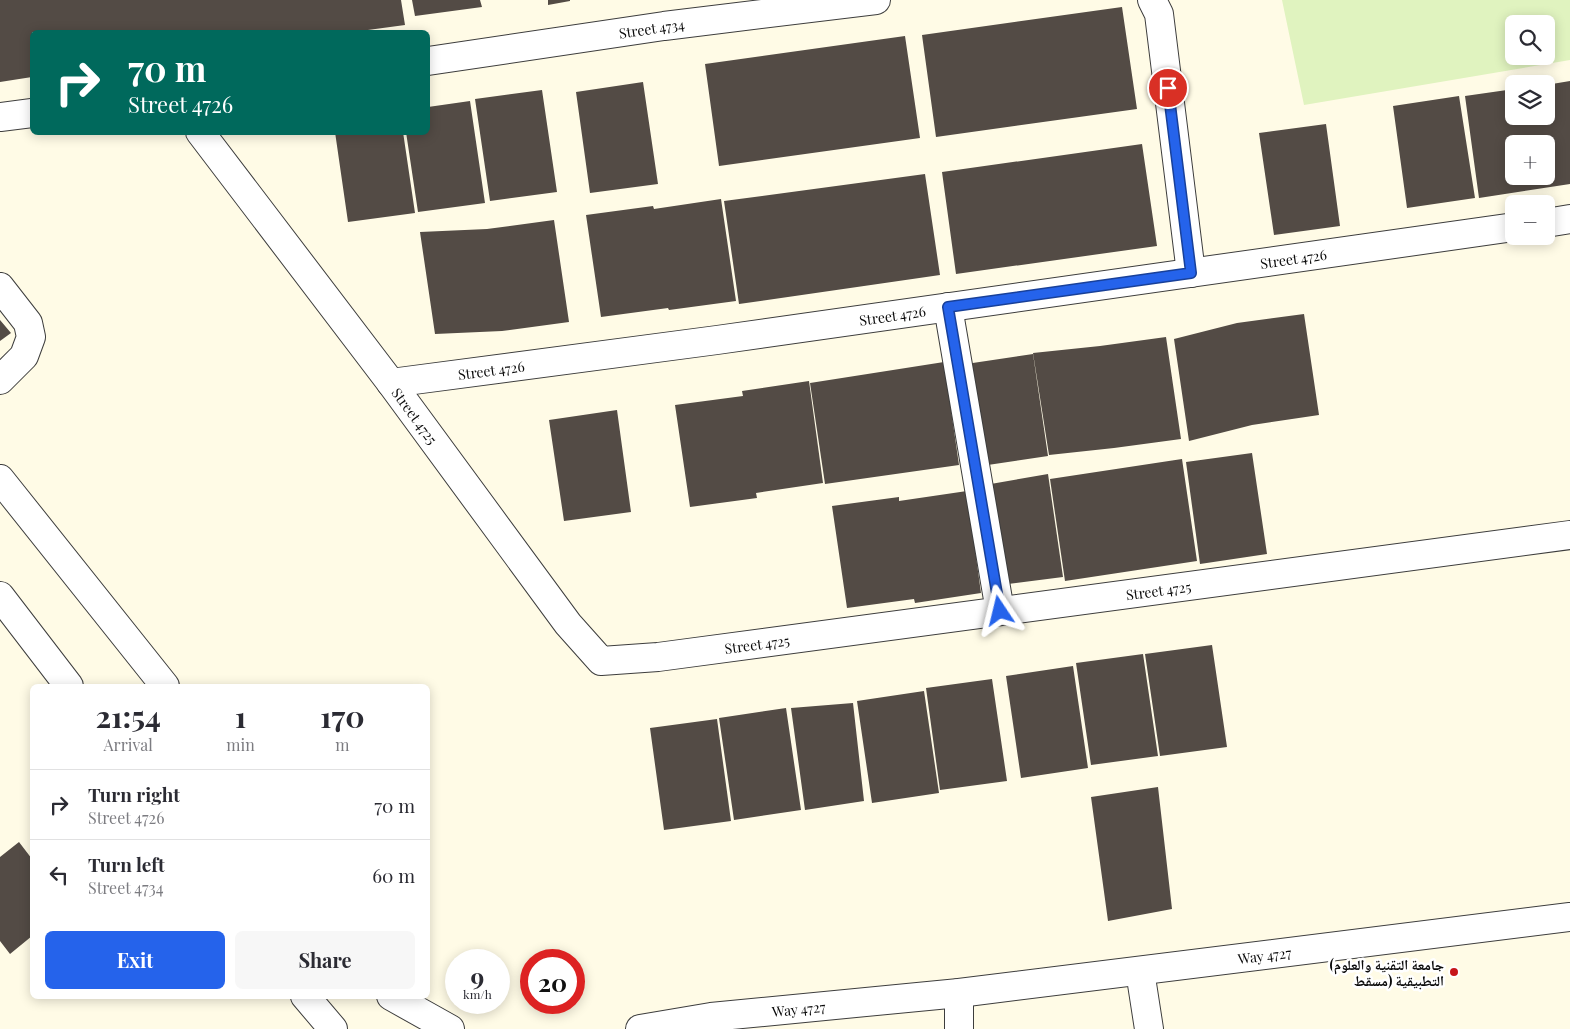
<!DOCTYPE html>
<html lang="en">
<head>
<meta charset="utf-8">
<style>
	body { margin:0; font-family:"Playfair Display","Noto Naskh Arabic",serif; background:#f7f7f7; color:#2b2b33; height:100vh; display:flex; flex-direction:column; font-size:19px; white-space:nowrap }
	* { box-sizing:border-box; margin:0 }
	p { font-size:16px; color:#7c7c81 }
	.icon { flex:none; width:28px; height:28px; fill:none; stroke:currentColor; stroke-width:2; stroke-linecap:round; stroke-linejoin:round }
	.map { position:relative; flex:1; overflow:hidden }
	.panel { position:absolute; left:30px; top:684px; width:400px; height:315px; display:flex; flex-direction:column; background:#fff; border-radius:8px; box-shadow:0 2px 12px #0003 }
	.panel>* { flex:none }
	.banner { position:absolute; left:30px; top:30px; width:400px; height:105px; border-radius:8px; box-shadow:0 2px 12px #0003; background:#00695c; color:#fff; overflow:hidden }
	.buttons { position:absolute; left:1505px; top:15px; display:grid; gap:10px }
	.buttons a { display:grid; place-items:center; width:50px; height:50px; border-radius:8px; background:#fff; box-shadow:0 2px 12px #0003; font-size:25px }
	.speed { position:absolute; left:445px; top:949px; display:flex; gap:10px; font-size:25px; font-weight:700; text-align:center }
	.speed>* { display:grid; place-content:center; width:65px; height:65px; border-radius:50%; background:#fff; box-shadow:0 2px 12px #0003; line-height:1 }
	.speed small { font-size:12px; font-weight:400 }
	.speed .limit { border:8px solid #d22; background:#fff; color:#111 }
	.pin { position:absolute; display:grid; place-items:center; width:42px; height:42px; color:#fff; margin:-21px; border:2px solid #fff; border-radius:50%; box-shadow:0 1px 5px #0007 }
	.me { position:absolute; width:55px; margin:-28px; rotate:350deg; stroke-linejoin:round; filter:drop-shadow(0 0 4px #0008) }
	.turn { display:flex; align-items:center; gap:18px; height:105px; padding:0 15px; font-size:22px }
	.turn .icon { width:65px; height:65px; stroke-width:2.5 }
	.turn b { display:block; font-size:35px; line-height:42px }
	.eta { display:flex; justify-content:space-evenly; align-items:center; height:85px; text-align:center }
	.eta b { font-size:30px; font-weight:700; line-height:35px }
	.action { display:flex; gap:10px; margin-top:auto; padding:10px 15px }
	.action a { flex:1; height:58px; border-radius:8px; background:#2563eb; color:#fff; font-size:20px; font-weight:700; line-height:58px; text-align:center }
	.action a+a { background:#f7f7f7; color:#2b2b33 }
	ul { padding:0; list-style:none }
	li { display:flex; align-items:center; gap:15px; height:70px; padding:0 15px; border-top:1px solid #e1e1e2 }
	li div { flex:1 }
	li b { display:block; font-size:19px }
	li em { font-style:normal }
	.map>svg:first-child { display:block }
</style>
</head>
<body>
<div class="map">
<svg width="1570" height="1029" viewBox="0 0 1570 1029">
	<rect width="100%" height="100%" fill="#fffbe6"/>
	<path fill="#e0f3bf" fill-rule="evenodd" d="M1282,0H1570V60L1304,105ZM1514,24H1546V56H1514Z"/>
	<path fill="#534b45" fill-rule="evenodd" d="M0,0H401L405,25L353,32H32V77L0,82Z
		M412,0H480L482,7L415,16Z
		M548,0H570V1L548,5Z
		M1122,7L1137,109L936,137L922,35Z
		M905,36L920,138L719,166L705,64Z
		M1570,81V184L1479,198L1465,96L1514,89V116H1546V85ZM1514,144H1546V176H1514Z
		M643,82L658,184L590,193L576,92Z
		M542,90L557,192L490,201L475,99Z
		M1459,96L1475,198L1407,208L1393,106Z
		M470,101L485,203L418,212L406,132H428V107Z
		M1326,124L1340,226L1274,235L1259,133Z
		M335,132H403L415,213L348,222Z
		M1142,144L1157,246L956,274L942,172Z
		M925,174L940,275L739,304L724,201Z
		M721,199L736,301L669,310L668,308L601,317L586,215L653,206L654,209Z
		M554,220L569,322L502,331L435,334L420,232L487,229Z
		M1304,314L1319,415L1252,425L1189,441L1174,339L1237,323Z
		M0,320L11,333L0,341Z
		M1166,337L1181,439L1114,448L1049,455L1033,353L1100,346Z
		M1033,354L1048,456L981,466L966,364Z
		M944,362L959,465L825,484L810,383Z
		M809,381L823,483L756,493L757,498L690,507L675,405L743,396L742,391Z
		M617,410L631,512L564,521L549,420Z
		M1252,453L1267,554L1200,564L1186,462Z
		M1182,459L1197,561L1065,581L1050,479Z
		M1048,474L1063,577L1000,585L985,485Z
		M967,491L981,593L915,603L914,599L847,608L832,506L899,497V501Z
		M1212,645L1227,747L1160,756L1145,654Z
		M1143,654L1158,756L1091,765L1076,663Z
		M1073,666L1088,768L1021,778L1006,676Z
		M992,679L1007,781L940,790L926,688Z
		M924,691L939,793L872,803L857,701Z
		M853,703L864,801L805,810L791,708Z
		M786,708L801,810L734,820L719,718Z
		M717,719L731,821L664,830L650,728Z
		M1158,787L1172,909L1108,921L1091,797Z
		M19,842L32,859V936L10,954L0,941V857Z"/>
	<g fill="none" stroke-linecap="round" stroke-linejoin="round">
		<g stroke="#3d3d3d" stroke-width="30">
			<g id="minor">
				<path d="M1152,0L1159,14L1191,273"/>
				<path id="s1" d="M428,61L664,26L876,0"/>
				<path d="M0,117L32,113"/>
				<path id="s2" d="M200,132L391,383L568,624L601,661L658,657L1570,535"/>
				<path d="M1546,223L1570,219"/>
				<path d="M0,287L28,323L31,337L24,356L0,380"/>
				<path d="M948,307L1000,611"/>
				<path id="s3" d="M391,383L717,340L1514,227"/>
				<path d="M0,479L165,686"/>
				<path d="M0,596L69,686"/>
				<path d="M1140,971L1149,1029"/>
				<path d="M959,993V1029"/>
				<path d="M305,996L333,1029"/>
				<path d="M391,996L450,1029"/>
				<path id="s4" d="M640,1029L711,1017L959,993L1570,917"/>
			</g>
		</g>
		<use href="#minor" stroke="#fff" stroke-width="28"/>
	</g>
	<g fill="none" stroke-linecap="round" stroke-linejoin="round">
		<g stroke="#184099" stroke-width="12">
			<path id="route" d="M1000,611L948,307L1191,273L1168,88"/>
		</g>
		<use href="#route" stroke="#2563eb" stroke-width="9"/>
	</g>
	<circle fill="#c6151a" stroke="#fff" stroke-width="2" cx="1454" cy="972" r="5"/>
	<g text-anchor="middle" dominant-baseline="central" stroke-width="5" stroke-linejoin="round" paint-order="stroke">
		<g font-size="14" fill="#0a0a0a" stroke="#fff">
			<text stroke="none"><textPath href="#s1" startOffset="226">Street 4734</textPath></text>
			<text stroke="none"><textPath href="#s3" startOffset="911">Street 4726</textPath></text>
			<text stroke="none"><textPath href="#s3" startOffset="506">Street 4726</textPath></text>
			<text stroke="none"><textPath href="#s3" startOffset="101">Street 4726</textPath></text>
			<text stroke="none"><textPath href="#s2" startOffset="356">Street 4725</textPath></text>
			<text stroke="none"><textPath href="#s2" startOffset="1226">Street 4725</textPath></text>
			<text stroke="none"><textPath href="#s2" startOffset="821">Street 4725</textPath></text>
			<text stroke="none"><textPath href="#s4" startOffset="629">Way 4727</textPath></text>
			<text stroke="none"><textPath href="#s4" startOffset="160">Way 4727</textPath></text>
		</g>
		<g font-size="14" font-weight="bold" fill="#0a0a0a" stroke="#fff" text-anchor="end">
			<text x="1444" y="964">(جامعة التقنية والعلوم<tspan x="1444" dy="16">التطبيقية (مسقط</tspan></text>
		</g>
	</g>
</svg>
<div class="buttons">
<a><svg class="icon" aria-label="search" viewBox="0 0 24 24"><circle cx="10" cy="10" r="6"/><path d="M15 15l6 6"/></svg></a>
<a><svg class="icon" aria-label="layers" viewBox="0 0 24 24"><path d="M12 4l9 5-9 5-9-5zM3 14l9 5 9-5"/></svg></a>
<a>+</a>
<a>−</a>
</div>
<div class="speed"><div>9<small>km/h</small></div><div class="limit">20</div></div>
<div class="pin" style="left:1168px;top:88px;background:#d93025"><svg class="icon" aria-label="arrive" viewBox="0 0 24 24"><path d="M6 21V4h12l-3 4 3 4H6"/></svg></div>
<svg class="me" style="left:1000px;top:611px" viewBox="-20 -20 40 40"><path d="M0-17L14 15 0 8-14 15z" fill="#2563eb" stroke="#fff" stroke-width="4"/></svg>
<div class="banner">
<div class="turn"><svg class="icon" aria-label="right" viewBox="0 0 24 24"><path d="M7 20v-9h11M14 6l5 5-5 5"/></svg><div><b>70 m</b>Street 4726</div></div>
</div>
<section class="panel">
<div class="eta">
<div><b>21:54</b><p>Arrival</p></div>
<div><b>1</b><p>min</p></div>
<div><b>170</b><p>m</p></div>
</div>
<ul>
<li><svg class="icon" aria-label="right" viewBox="0 0 24 24"><path d="M7 20v-9h11M14 6l5 5-5 5"/></svg><div><b>Turn right</b><p>Street 4726</p></div><em>70 m</em></li>
<li><svg class="icon" aria-label="left" viewBox="0 0 24 24"><path d="M17 20v-9H6M10 6l-5 5 5 5"/></svg><div><b>Turn left</b><p>Street 4734</p></div><em>60 m</em></li>
</ul>
<div class="action"><a>Exit</a><a>Share</a></div>
</section>
</div>
</body>
</html>
